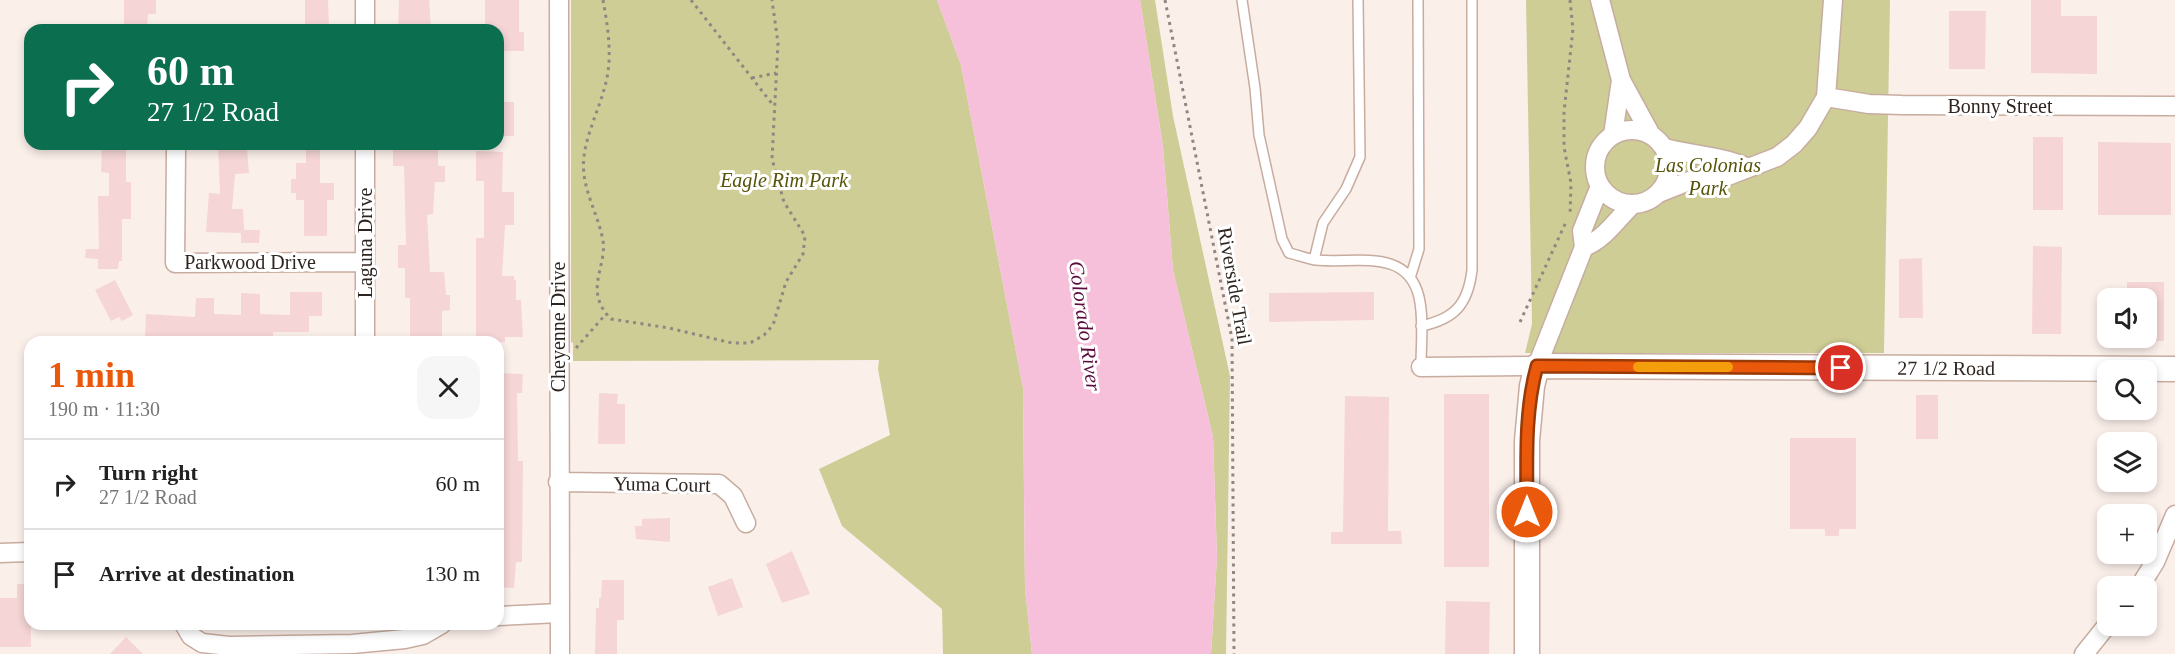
<!DOCTYPE html>
<html lang="en">
<head>
<meta charset="utf-8">
<style>
	body { margin:0; font-family:"Times New Roman",serif; background:#f6f6f6; color:#222; height:100vh; display:flex; flex-direction:column; font-size:22px; white-space:nowrap }
	* { box-sizing:border-box; margin:0 }
	p { font-size:20px; color:#767676 }
	.icon { flex:none; width:33px; height:33px; fill:none; stroke:currentColor; stroke-width:2; stroke-linecap:round; stroke-linejoin:round }
	.map { position:relative; flex:1; overflow:hidden }
	.drawer { position:absolute; left:24px; top:336px; width:480px; height:294px; display:flex; flex-direction:column; background:#fff; border-radius:18px; box-shadow:0 3px 9px #0003 }
	.drawer>* { flex:none }
	.top-card { position:absolute; left:24px; top:24px; width:480px; height:126px; border-radius:18px; box-shadow:0 3px 9px #0003; background:#0b6e4f; color:#fff; overflow:hidden }
	.controls { position:absolute; left:2097px; top:288px; display:grid; gap:12px }
	.controls a { display:grid; place-items:center; width:60px; height:60px; border-radius:12px; background:#fff; box-shadow:0 3px 9px #0003; font-size:30px }
	.pin { position:absolute; display:grid; place-items:center; width:51px; height:51px; color:#fff; margin:-26px; border:3px solid #fff; border-radius:50%; box-shadow:0 2px 6px #0007 }
	.me { position:absolute; width:66px; margin:-33px; rotate:0deg; stroke-linejoin:round; filter:drop-shadow(0 0 4px #0008) }
	.turn { display:flex; align-items:center; gap:21px; height:126px; padding:0 24px; font-size:27px }
	.turn .icon { width:78px; height:78px; stroke-width:2.5 }
	.turn b { display:block; font-size:42px; line-height:51px }
	.round { display:grid; place-items:center; flex:none; width:63px; height:63px; border-radius:18px; background:#f6f6f6 }
	.headline { display:flex; align-items:center; justify-content:space-between; height:102px; padding:0 24px }
	h1 { font-size:36px; font-weight:700; line-height:45px; color:#ea580c }
	ul { padding:0; list-style:none }
	li { display:flex; align-items:center; gap:18px; height:90px; padding:0 24px; border-top:2px solid #e0e0e0 }
	li div { flex:1 }
	li b { display:block; font-size:22px }
	li em { font-style:normal }
	.map>svg:first-child { display:block }
</style>
</head>
<body>
<div class="map">
<svg width="2175" height="654" viewBox="0 0 2175 654">
	<rect width="100%" height="100%" fill="#fbefea"/>
	<path fill="#cecd96" d="M571,0H937L961,65L1023,388L1025,589L1032,654H943L942,609L842,526L819,469L890,435L878,369L879,360L573,361V342L571,343Z
		M1140,0H1155L1173,116L1230,376L1226,654H1211L1217,557L1213,437L1173,270L1163,147Z
		M1526,0H1890L1884,353H1525L1532,324Z"/>
	<path fill="#f7c0da" d="M937,0H1140L1163,147L1173,270L1213,437L1217,557L1211,654H1032L1025,589L1023,388L961,65Z"/>
	<path fill="#f5d5d5" d="M124,0H156V14H148L147,30H124Z
		M305,0H328L329,25H305Z
		M399,0H429L431,30H398Z
		M485,0H519V32H524V51H498V30H485Z
		M2031,0H2061V16H2097V74L2031,73Z
		M1949,11H1986L1985,69H1949Z
		M498,102H514V136H498Z
		M2033,137H2063V210H2033Z
		M2098,142L2171,143V215H2098Z
		M102,144L126,146V182H131V219H122V261H119L118,269H98V259L85,258L86,249H99L98,196H109V173L101,172Z
		M218,144H239V149L247,148L249,173L235,174L232,209H243L244,230H260L259,243H241V233L206,232L209,193L220,194Z
		M306,144H320V183H334V200H327V236H304V200H296V193H291V179H296V163H306Z
		M393,147H438V166H445V182H435L433,214L427,215L430,272H444L446,295H450V310L442,311V342H410V298H405V268H398V245H406L404,166H393Z
		M476,151L503,152L502,192H514V225H505L502,276H514V280H516V300H521L523,337H505V342H476V238H484V181H476Z
		M2033,246L2062,247L2061,334H2032Z
		M1922,258L1923,318H1899V259Z
		M115,280L133,315L122,321L119,317L111,321L95,290Z
		M2127,282H2164V341H2146V298H2127Z
		M290,292H322V316H309V332H273V337H258V339L145,338L146,314L195,317L196,298H214V314L241,315V293L260,294V314L290,315Z
		M1374,292V320L1269,322V293Z
		M498,373L523,374L522,393H517L518,461H523L522,562H516L514,588L498,587Z
		M599,393L618,394L617,404H625V444H598Z
		M1444,394H1489V567H1444Z
		M1916,395H1938V439H1916Z
		M1345,396L1389,397L1388,531H1401L1402,544H1331V532H1343Z
		M1790,438H1856V529H1839V536H1825V529H1790Z
		M670,518V542L636,539L635,526H642V519Z
		M792,551L810,594L782,603L766,564Z
		M732,578L743,607L718,616L708,587Z
		M602,580H624V620H617V654H595L596,608H599V598H601Z
		M17,584H30L31,647H0V598H17Z
		M1446,601L1490,602L1489,654H1445Z
		M126,637L143,654H110Z"/>
	<g fill="none" stroke-linecap="round" stroke-linejoin="round">
		<g stroke="#c7ac9f" stroke-width="12">
			<path id="service" d="M1242,0L1255,88L1259,135L1282,239L1289,253C1298,255 1307,259 1316,260C1355,264 1407,247 1419,297C1424,319 1421,344 1421,367
				M1314,260L1323,223L1346,189L1360,157L1358,0
				M1411,275L1419,249L1418,0
				M1421,326C1455,319 1468,304 1472,270V0"/>
		</g>
		<g stroke="#c7ac9f" stroke-width="21">
			<path id="minor" d="M365,0V30
				M559,0L560,654
				M1600,0L1621,80L1651,135
				M1826,97L1869,104L1902,105L2175,106
				M1595 167a37 37 0 1 1 74 0a37 37 0 1 1-74 0Z
				M1613,135L1621,80
				M365,144V342
				M1664,148C1692,155 1720,156 1746,167
				M176,150L175,263L365,262
				M1659,193L1699,177H1725L1777,157L1794,144L1808,128L1826,97L1833,0
				M1584,247C1604,240 1617,219 1633,204
				M1421,367L1537,366L1584,247L1582,231L1600,186
				M558,482L719,484L733,496L746,523
				M0,553L30,552
				M2140,586L2155,562L2175,515
				M498,616L559,613
				M184,624L191,636L202,643L229,646L352,644L405,639L423,635L442,624
				M2084,654L2108,624"/>
		</g>
		<g stroke="#c7ac9f" stroke-width="27">
			<g id="tertiary">
				<path id="s1" d="M1527,654V441L1532,386L1537,366L2175,369"/>
			</g>
		</g>
		<path stroke="#918681" stroke-width="3" stroke-dasharray="3 4.5" stroke-linecap="butt" d="M603,0C608,28 613,58 605,86C599,109 587,133 584,156C580,187 598,212 603,241C607,267 583,291 611,319L669,328L732,343H750L764,335L773,325L786,282L803,254L805,236L784,202L772,159L778,43L772,0
			M691,0L773,105
			M1165,0L1232,339L1234,654
			M1570,0L1573,29L1564,112V147L1571,183L1570,215
			M752,78L776,73
			M1520,322L1566,222
			M576,348L606,314"/>
		<use href="#service" stroke="#fff" stroke-width="9"/>
		<use href="#minor" stroke="#fff" stroke-width="18"/>
		<use href="#tertiary" stroke="#fff" stroke-width="24"/>
	</g>
	<g fill="none" stroke-linecap="round" stroke-linejoin="round">
		<g stroke="#983908" stroke-width="15">
			<path id="route" d="M1527,512C1527,464 1524,413 1537,366L1841,368"/>
		</g>
		<use href="#route" stroke="#ea580c" stroke-width="10"/>
		<path stroke="#f59e0b" stroke-width="10" d="M1638,367H1728"/>
	</g>
	<g text-anchor="middle" dominant-baseline="central" stroke-width="6" stroke-linejoin="round" paint-order="stroke">
		<g font-size="20" fill="#2f2520" stroke="#fff">
			<text x="2000" y="106">Bonny Street</text>
			<text transform="translate(365 243) rotate(-90)">Laguna Drive</text>
			<text x="250" y="262">Parkwood Drive</text>
			<text transform="translate(1235 286) rotate(80)">Riverside Trail</text>
			<text transform="translate(558 327) rotate(-90)">Cheyenne Drive</text>
			<text stroke="none"><textPath href="#s1" startOffset="698">27 1/2 Road</textPath></text>
			<text transform="translate(662 484) rotate(1)">Yuma Court</text>
		</g>
		<g font-size="20" font-style="italic" fill="#575409" stroke="#fff">
			<text x="1708" y="165">Las Colonias<tspan x="1708" dy="23">Park</tspan></text>
			<text x="784" y="180">Eagle Rim Park</text>
		</g>
		<g font-size="21" font-style="italic" fill="#5b0d3d" stroke="#fff">
			<text transform="translate(1085 326) rotate(82)">Colorado River</text>
		</g>
	</g>
</svg>
<div class="controls">
<a><svg class="icon" aria-label="sound" viewBox="0 0 24 24"><path d="M4 9h4l5-4v14l-5-4H4zM17 9q2 3 0 6"/></svg></a>
<a><svg class="icon" aria-label="search" viewBox="0 0 24 24"><circle cx="10" cy="10" r="6"/><path d="M15 15l6 6"/></svg></a>
<a><svg class="icon" aria-label="layers" viewBox="0 0 24 24"><path d="M12 4l9 5-9 5-9-5zM3 14l9 5 9-5"/></svg></a>
<a>+</a>
<a>−</a>
</div>
<div class="pin" style="left:1841px;top:368px;background:#d93025"><svg class="icon" aria-label="arrive" viewBox="0 0 24 24"><path d="M6 21V4h12l-3 4 3 4H6"/></svg></div>
<svg class="me" style="left:1527px;top:512px" viewBox="-20 -20 40 40"><circle r="17" fill="#ea580c" stroke="#fff" stroke-width="3"/><path d="M0-11L8 9 0 5-8 9z" fill="#fff"/></svg>
<div class="top-card">
<div class="turn"><svg class="icon" aria-label="right" viewBox="0 0 24 24"><path d="M7 20v-9h11M14 6l5 5-5 5"/></svg><div><b>60 m</b>27 1/2 Road</div></div>
</div>
<section class="drawer">
<div class="headline"><div><h1>1 min</h1><p>190 m · 11:30</p></div><a class="round"><svg class="icon" aria-label="close" viewBox="0 0 24 24"><path d="M6 6l12 12M18 6L6 18"/></svg></a></div>
<ul>
<li><svg class="icon" aria-label="right" viewBox="0 0 24 24"><path d="M7 20v-9h11M14 6l5 5-5 5"/></svg><div><b>Turn right</b><p>27 1/2 Road</p></div><em>60 m</em></li>
<li><svg class="icon" aria-label="arrive" viewBox="0 0 24 24"><path d="M6 21V4h12l-3 4 3 4H6"/></svg><div><b>Arrive at destination</b></div><em>130 m</em></li>
</ul>
</section>
</div>
</body>
</html>
